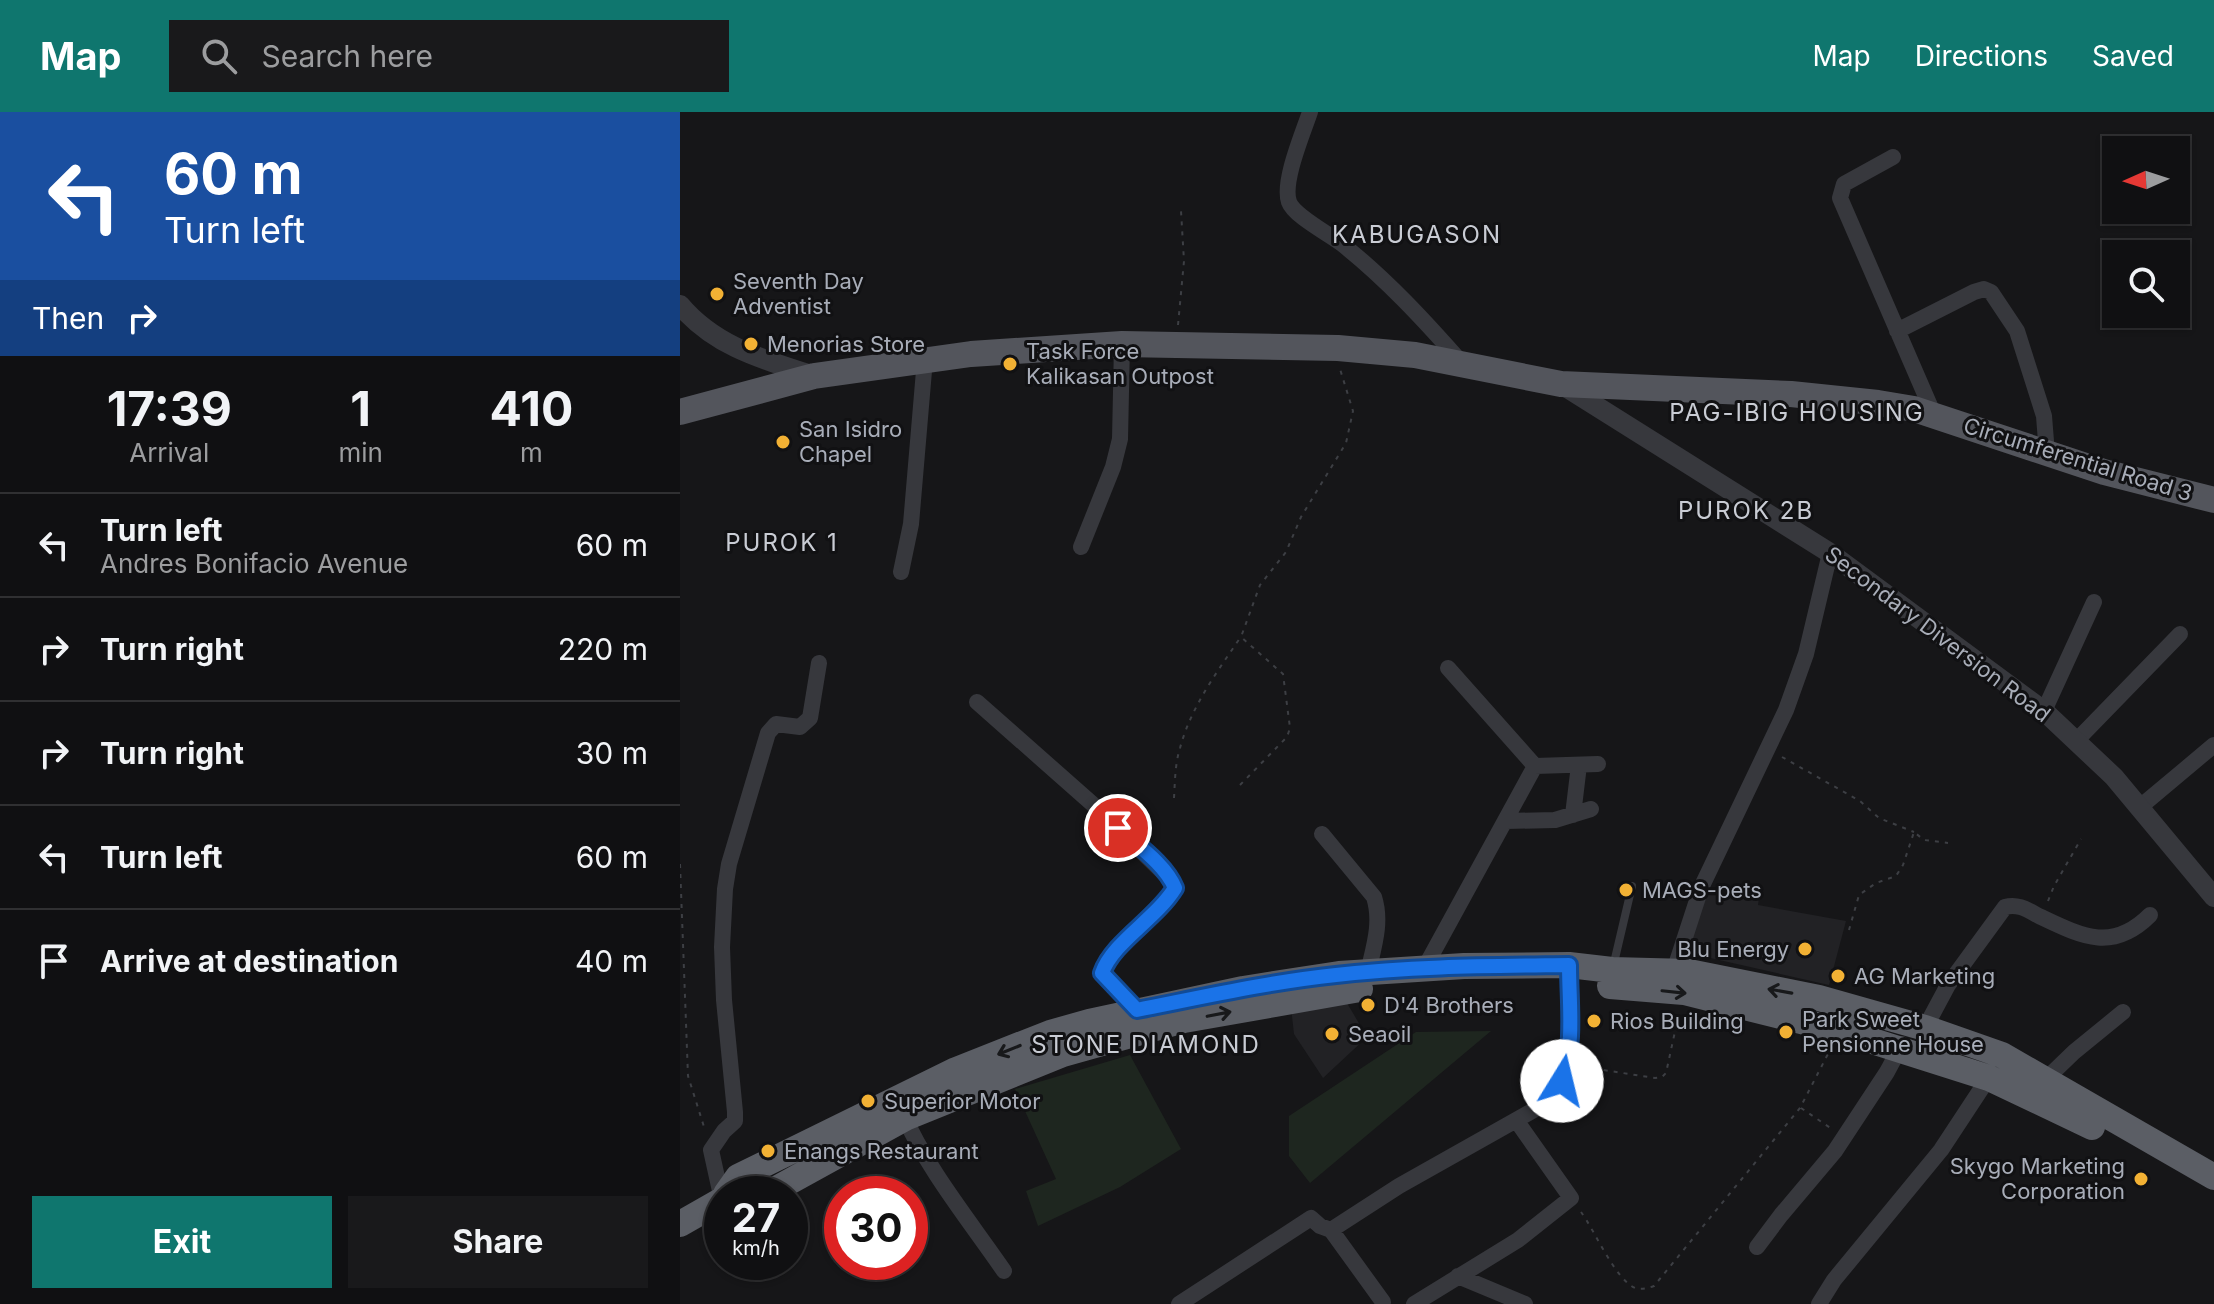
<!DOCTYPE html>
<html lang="en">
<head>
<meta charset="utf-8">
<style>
	body { margin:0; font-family:Inter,sans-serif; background:#19191b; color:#f1f3f6; height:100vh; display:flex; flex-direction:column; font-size:30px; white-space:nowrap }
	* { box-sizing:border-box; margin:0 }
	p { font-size:26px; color:#9c9d9f }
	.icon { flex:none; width:44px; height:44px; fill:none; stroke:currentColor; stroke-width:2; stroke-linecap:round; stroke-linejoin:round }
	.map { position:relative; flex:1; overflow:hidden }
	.side { display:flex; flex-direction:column; background:#101012; width:680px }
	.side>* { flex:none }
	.guide { background:#1a4fa0; color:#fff; overflow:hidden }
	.needle { width:52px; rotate:267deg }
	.fabs { position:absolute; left:1422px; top:24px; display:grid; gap:16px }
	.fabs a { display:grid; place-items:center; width:88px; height:88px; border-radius:0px; background:#101012; box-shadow:0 2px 6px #0004,0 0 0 2px #303032; font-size:40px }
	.speed { position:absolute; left:24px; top:1064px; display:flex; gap:16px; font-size:40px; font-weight:700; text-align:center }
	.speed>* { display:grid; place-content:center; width:104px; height:104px; border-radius:50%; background:#101012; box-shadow:0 2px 6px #0004,0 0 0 2px #303032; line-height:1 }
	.speed small { font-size:20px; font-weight:400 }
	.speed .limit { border:12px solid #d22; background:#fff; color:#111 }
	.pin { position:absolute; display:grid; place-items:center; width:68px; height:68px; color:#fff; margin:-34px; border:4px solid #fff; border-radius:50%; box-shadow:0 2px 8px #0007 }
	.me { position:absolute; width:88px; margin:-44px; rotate:9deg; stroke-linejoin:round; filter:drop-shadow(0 0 6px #0008) }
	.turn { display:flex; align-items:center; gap:28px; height:168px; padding:0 32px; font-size:36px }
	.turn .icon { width:104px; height:104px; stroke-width:2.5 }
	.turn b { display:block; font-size:56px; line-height:68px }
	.then { display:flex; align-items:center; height:76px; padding:0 32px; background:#0003; gap:16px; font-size:30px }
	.eta { display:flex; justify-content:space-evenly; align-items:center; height:136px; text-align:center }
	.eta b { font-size:48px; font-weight:700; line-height:56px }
	.button { display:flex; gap:16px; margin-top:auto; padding:16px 32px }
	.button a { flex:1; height:92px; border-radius:0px; background:#0f766e; color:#fff; font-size:32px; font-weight:700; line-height:92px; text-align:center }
	.button a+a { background:#19191b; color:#f1f3f6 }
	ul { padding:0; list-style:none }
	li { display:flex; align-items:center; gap:24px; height:104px; padding:0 32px; border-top:2px solid #303032 }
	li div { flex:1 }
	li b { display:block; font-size:30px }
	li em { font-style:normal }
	header { display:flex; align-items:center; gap:48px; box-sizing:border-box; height:112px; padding:0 40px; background:#0f766e; color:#fff }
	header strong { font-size:38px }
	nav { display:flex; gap:44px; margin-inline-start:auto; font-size:28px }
	.search { width:560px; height:72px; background:#19191b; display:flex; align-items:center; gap:20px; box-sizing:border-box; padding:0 28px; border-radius:0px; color:#9c9d9f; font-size:30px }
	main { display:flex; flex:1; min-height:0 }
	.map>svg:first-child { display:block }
</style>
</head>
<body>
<header>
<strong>Map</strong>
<div class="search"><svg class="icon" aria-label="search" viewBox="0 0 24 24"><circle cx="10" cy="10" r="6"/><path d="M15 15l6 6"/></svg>Search here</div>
<nav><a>Map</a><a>Directions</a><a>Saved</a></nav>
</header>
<main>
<section class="side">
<div class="guide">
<div class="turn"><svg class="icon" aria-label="left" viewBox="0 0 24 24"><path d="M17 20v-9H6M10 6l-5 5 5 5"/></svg><div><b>60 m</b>Turn left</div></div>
<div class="then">Then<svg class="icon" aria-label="right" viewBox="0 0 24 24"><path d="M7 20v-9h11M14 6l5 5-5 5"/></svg></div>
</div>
<div class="eta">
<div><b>17:39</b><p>Arrival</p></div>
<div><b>1</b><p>min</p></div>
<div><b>410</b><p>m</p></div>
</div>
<ul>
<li><svg class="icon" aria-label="left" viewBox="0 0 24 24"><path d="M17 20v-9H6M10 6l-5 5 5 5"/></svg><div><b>Turn left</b><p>Andres Bonifacio Avenue</p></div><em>60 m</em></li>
<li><svg class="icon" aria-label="right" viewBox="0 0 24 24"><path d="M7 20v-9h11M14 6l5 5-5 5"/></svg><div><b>Turn right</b></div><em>220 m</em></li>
<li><svg class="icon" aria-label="right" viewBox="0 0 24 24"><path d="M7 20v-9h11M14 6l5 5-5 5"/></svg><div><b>Turn right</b></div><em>30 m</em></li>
<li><svg class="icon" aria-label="left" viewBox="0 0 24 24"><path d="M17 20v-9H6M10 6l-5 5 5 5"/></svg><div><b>Turn left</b></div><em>60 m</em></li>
<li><svg class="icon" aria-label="arrive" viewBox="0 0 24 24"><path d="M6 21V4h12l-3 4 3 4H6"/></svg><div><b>Arrive at destination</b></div><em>40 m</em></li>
</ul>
<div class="button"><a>Exit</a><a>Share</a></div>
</section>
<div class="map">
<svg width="1534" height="1192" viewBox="0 0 1534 1192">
	<rect width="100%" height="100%" fill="#161618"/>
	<path fill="#222225" d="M1021,783L1079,785L1078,793L1166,809L1149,873L1004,840Z
		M667,891L687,925L643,966L614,922L611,895Z"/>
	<path fill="#1e261f" d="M811,919L630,1071L609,1044V1004L736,920Z
		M450,943L501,1037L440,1075L358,1114L346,1079L376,1067L335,977Z"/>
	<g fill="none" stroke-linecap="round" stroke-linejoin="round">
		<path stroke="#3d3f44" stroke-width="2" stroke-dasharray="4 6" stroke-linecap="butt" d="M498,213L504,149L501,99
			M1102,645L1180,689L1199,706L1234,720
			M560,673L607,625L610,616L603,562L561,525L580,473L606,440L621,405L666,331L673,299L660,257
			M494,686C495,669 495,652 500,636C511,595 537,560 560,526
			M0,752L8,964L25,1018
			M1368,789L1374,774L1401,727
			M1169,818L1179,783L1196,771L1216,764L1223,753L1234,720L1244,728L1268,731
			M904,955L975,966L982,965L986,961L999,901
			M1121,996L1152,1017
			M901,1100C915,1119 935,1167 955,1176C962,1178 968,1176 974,1174L1120,996L1150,938"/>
		<path stroke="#37383d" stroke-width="8" d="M933,855L952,774"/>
		<path stroke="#37383d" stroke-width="16" d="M630,0C623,21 602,70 609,90C614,104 649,122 662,132C706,167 744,208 781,250
			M1213,45L1164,72L1160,86L1254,303
			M1217,219L1294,180L1304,177L1311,180L1337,219L1364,304L1367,342
			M401,435L433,355L440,327L442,232
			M221,460L231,412L245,247
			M297,590L417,696L492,769L495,776L488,788L427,847L422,861L457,898
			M1364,599L1414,490
			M1397,628L1500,522
			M855,654L918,652
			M1460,695L1534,633
			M893,703L899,653
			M826,709L875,708L911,697
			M642,722L694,785C702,810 694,834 688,860
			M745,855L855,654L768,556
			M994,859L1021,776L1106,598L1126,542L1150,441
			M1245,916L1268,873L1325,795C1339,791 1349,799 1361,805C1403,825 1433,840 1470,803
			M1365,968L1394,940L1443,900
			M222,1000C247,1057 289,1108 324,1159
			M42,1088L31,1038L44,1019L55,1009V1000L44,888L42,835L45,777L49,752L88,621L96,612L120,615L130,606L139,551
			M651,1118L719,1074L861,994C869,987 876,980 881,970C897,942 889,885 889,853
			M1077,1135L1101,1103L1155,1039L1207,960L1222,932
			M778,1164L845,1192
			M499,1192L631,1106L640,1114L651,1118L703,1190
			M734,1192L838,1128L891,1086L836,1008
			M1139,1192L1154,1168L1261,1038L1313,959"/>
		<path stroke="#37383d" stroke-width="20" d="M0,193C35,235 85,248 134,264
			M881,272L1150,441L1364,599L1434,665L1534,785"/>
		<path stroke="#53555c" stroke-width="26" d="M0,300L134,264L291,242L442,232L658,236L735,243L881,272L1111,282L1198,291L1234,297L1424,360L1534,388"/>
		<path stroke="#5b5e65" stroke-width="26" d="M930,874L1004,880L1161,919L1309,966L1412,1015
			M46,1082L58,1065L276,958L370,921L409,910L563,877L659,862L784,854L889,853L932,858L1009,860L1139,886L1245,916L1322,943L1534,1065
			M87,1082L225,1006L383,942L504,908L680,877
			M0,1112L42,1088"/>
	</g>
	<defs><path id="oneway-shaft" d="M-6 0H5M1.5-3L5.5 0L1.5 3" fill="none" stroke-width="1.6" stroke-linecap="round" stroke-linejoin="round" transform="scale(2)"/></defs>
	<g stroke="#18191b">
		<use href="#oneway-shaft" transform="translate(1100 879) rotate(-170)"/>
		<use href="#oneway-shaft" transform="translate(994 880) rotate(6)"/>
		<use href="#oneway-shaft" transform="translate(539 902) rotate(-11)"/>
		<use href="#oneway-shaft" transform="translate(329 938) rotate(158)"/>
	</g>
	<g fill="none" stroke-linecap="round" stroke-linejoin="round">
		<g stroke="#114b97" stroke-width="20">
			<path id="route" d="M438,716C457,733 486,753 495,776C476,807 433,830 422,861L457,898C523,885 589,870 656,863C733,854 811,854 889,853C889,891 895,931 882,969"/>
		</g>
		<use href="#route" stroke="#1a73e8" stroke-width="14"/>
	</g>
	<g fill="#f2b134" stroke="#111113" stroke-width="3">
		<circle cx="37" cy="182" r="8"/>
		<circle cx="71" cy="232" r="8"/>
		<circle cx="330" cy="252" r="8"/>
		<circle cx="103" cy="330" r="8"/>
		<circle cx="946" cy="778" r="8"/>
		<circle cx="1125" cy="837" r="8"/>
		<circle cx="1158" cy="864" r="8"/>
		<circle cx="688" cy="893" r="8"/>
		<circle cx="914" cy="909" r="8"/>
		<circle cx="1106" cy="920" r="8"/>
		<circle cx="652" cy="922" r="8"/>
		<circle cx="188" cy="989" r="8"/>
		<circle cx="88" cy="1039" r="8"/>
		<circle cx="1461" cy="1067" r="8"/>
	</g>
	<g text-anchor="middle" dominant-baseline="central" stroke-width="6" stroke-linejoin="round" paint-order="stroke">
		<g font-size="22" fill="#a8adb8" stroke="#111113" text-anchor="start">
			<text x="53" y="169">Seventh Day<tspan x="53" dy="25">Adventist</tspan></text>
			<text x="87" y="232">Menorias Store</text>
			<text x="346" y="239">Task Force<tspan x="346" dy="25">Kalikasan Outpost</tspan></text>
			<text x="119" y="317">San Isidro<tspan x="119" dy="25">Chapel</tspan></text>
			<text x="962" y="778">MAGS-pets</text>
			<text x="1109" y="837" text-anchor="end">Blu Energy</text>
			<text x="1174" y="864">AG Marketing</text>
			<text x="704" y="893">D'4 Brothers</text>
			<text x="1122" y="907">Park Sweet<tspan x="1122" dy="25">Pensionne House</tspan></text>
			<text x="930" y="909">Rios Building</text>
			<text x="668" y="922">Seaoil</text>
			<text x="204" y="989">Superior Motor</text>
			<text x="104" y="1039">Enangs Restaurant</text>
			<text x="1445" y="1054" text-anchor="end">Skygo Marketing<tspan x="1445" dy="25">Corporation</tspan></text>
		</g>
		<g font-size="22" fill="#a8adb8" stroke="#111113">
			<text transform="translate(1398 347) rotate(17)">Circumferential Road 3</text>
			<text transform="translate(1258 522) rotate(37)">Secondary Diversion Road</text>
		</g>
		<g font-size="24" letter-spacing="2" fill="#c9ccd4" stroke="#111113">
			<text x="737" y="122">KABUGASON</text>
			<text x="1117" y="300">PAG-IBIG HOUSING</text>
			<text x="1066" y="398">PUROK 2B</text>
			<text x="102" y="430">PUROK 1</text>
			<text x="466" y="932">STONE DIAMOND</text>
		</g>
	</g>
</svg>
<div class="fabs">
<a><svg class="needle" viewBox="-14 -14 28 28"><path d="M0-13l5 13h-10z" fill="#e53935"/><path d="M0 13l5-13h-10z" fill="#9c9d9f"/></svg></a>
<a><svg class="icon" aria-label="search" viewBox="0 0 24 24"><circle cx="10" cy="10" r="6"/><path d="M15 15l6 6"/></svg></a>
</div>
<div class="speed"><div>27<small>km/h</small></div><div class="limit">30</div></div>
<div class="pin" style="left:438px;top:716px;background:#d93025"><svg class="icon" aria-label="arrive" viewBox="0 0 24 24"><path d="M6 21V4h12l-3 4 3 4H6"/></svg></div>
<svg class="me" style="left:882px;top:969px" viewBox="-20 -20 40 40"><circle r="19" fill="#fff"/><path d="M0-13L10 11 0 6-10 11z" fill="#1a73e8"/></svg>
</div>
</main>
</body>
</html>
